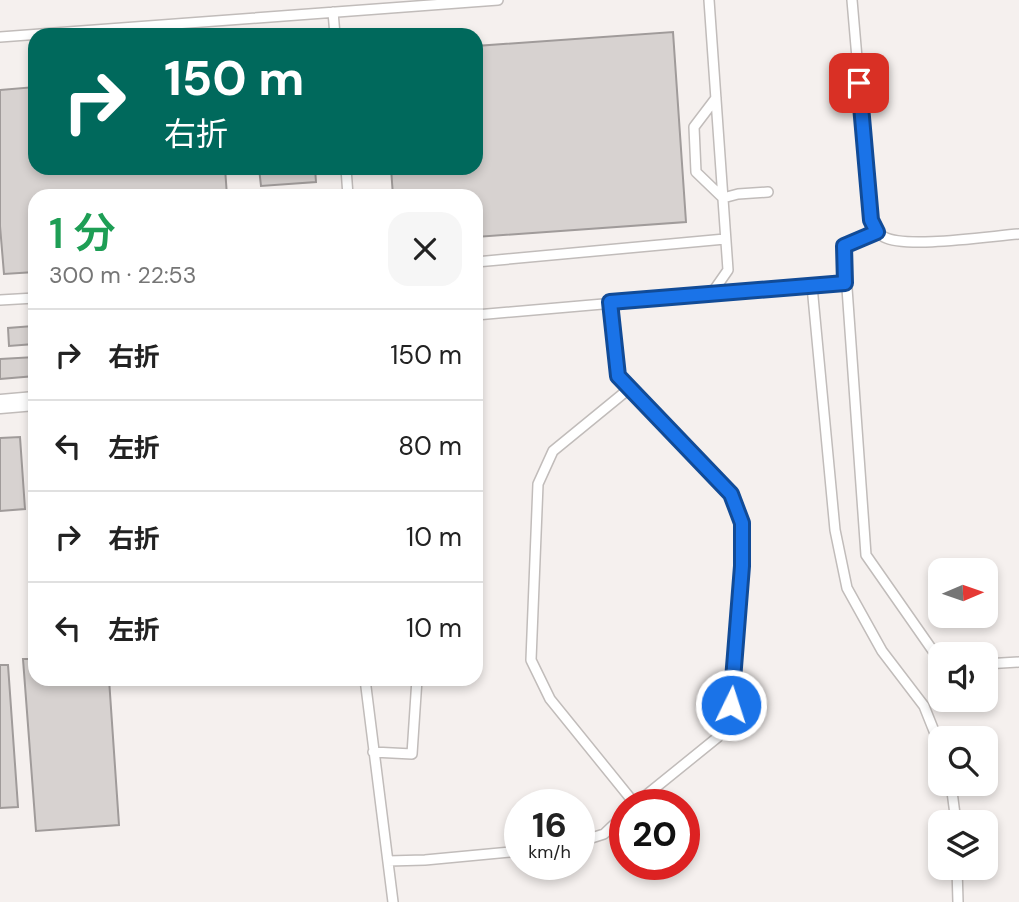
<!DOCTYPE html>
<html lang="ja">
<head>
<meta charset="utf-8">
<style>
	body { margin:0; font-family:"DM Sans","Noto Sans JP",sans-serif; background:#f6f6f6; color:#222; height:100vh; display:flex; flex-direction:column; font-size:26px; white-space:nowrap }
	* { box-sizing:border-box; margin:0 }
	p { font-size:23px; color:#767676 }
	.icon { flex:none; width:38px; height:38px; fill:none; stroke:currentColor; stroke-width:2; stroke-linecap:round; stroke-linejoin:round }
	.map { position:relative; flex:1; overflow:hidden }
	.sheet { position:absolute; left:28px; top:189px; width:455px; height:497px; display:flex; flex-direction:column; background:#fff; border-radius:21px; box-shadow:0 4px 10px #0003 }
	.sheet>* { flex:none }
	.banner { position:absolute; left:28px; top:28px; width:455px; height:147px; border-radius:21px; box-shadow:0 4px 10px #0003; background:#00695c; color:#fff; overflow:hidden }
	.needle { width:46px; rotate:88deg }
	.controls { position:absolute; left:928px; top:558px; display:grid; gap:14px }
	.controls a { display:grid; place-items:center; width:70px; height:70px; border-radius:14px; background:#fff; box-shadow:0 4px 10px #0003; font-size:35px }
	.speed { position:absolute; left:504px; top:789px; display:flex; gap:14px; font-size:35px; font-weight:700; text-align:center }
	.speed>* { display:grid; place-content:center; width:91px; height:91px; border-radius:50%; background:#fff; box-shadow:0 4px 10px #0003; line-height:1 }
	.speed small { font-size:18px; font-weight:400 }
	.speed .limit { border:10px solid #d22; background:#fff; color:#111 }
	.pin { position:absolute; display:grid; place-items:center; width:60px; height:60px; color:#fff; margin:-30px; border-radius:14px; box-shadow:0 4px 10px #0006 }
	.me { position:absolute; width:77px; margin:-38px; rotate:4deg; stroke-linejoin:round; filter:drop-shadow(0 0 5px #0008) }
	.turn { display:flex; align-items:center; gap:24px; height:147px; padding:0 21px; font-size:32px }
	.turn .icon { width:91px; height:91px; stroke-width:2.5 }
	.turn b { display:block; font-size:49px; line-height:60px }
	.round { display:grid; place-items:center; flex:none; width:74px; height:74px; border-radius:21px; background:#f6f6f6 }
	.overview { display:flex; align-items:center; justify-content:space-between; height:119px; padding:0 21px }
	h1 { font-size:42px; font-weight:600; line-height:52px; color:#1e9e55 }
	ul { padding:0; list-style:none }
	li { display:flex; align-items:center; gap:21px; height:91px; padding:0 21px; border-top:2px solid #e0e0e0 }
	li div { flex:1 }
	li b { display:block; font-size:26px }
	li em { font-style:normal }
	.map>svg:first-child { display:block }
</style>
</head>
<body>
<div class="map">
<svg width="1019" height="902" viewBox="0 0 1019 902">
	<rect width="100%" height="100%" fill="#f5f0ee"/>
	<path fill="#d7d2d0" stroke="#a09b9a" stroke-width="2" d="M673,32L686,222L476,237V196H393L391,168H476V46Z
		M35,87V168H225L227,196H35V272L4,274L0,226V90Z
		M259,168H315L316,182L261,186Z
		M33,326L34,344L9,346L8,328Z
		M35,357V376L0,379V359Z
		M20,437L25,509L0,511V438Z
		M23,659H35V679H109L119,825L36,831Z
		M0,665H8L18,807L0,808Z"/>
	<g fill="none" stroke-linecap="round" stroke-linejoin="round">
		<g stroke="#c1bcba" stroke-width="12">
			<path id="service" d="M709,0L728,270L712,293
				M852,0L871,221C875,227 877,233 884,237C906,249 991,236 1019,234
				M333,12L335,35
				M0,37L498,0
				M716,98L694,127L696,172L723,198L738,194L768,192
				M346,168L348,196
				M877,232L844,246L866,555L940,661
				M476,262L725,239
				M812,286L835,530L847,588L882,651L924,706L940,746
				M0,300L35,298
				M610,302L618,376L731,494L742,523V566L731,705L718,737L634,805
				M476,315L845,283
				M630,388L553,451L538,484L531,660L550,699L635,804
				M985,664L1019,662
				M365,679L393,902
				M373,752L412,754L417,679
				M951,784L956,822
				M579,842L604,834L625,814
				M388,861L425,860L520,851
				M957,868L958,902"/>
		</g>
		<g stroke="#c1bcba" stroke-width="21">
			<path id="minor" d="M0,404L35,401"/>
		</g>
		<use href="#service" stroke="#fff" stroke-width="9"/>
		<use href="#minor" stroke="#fff" stroke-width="18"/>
	</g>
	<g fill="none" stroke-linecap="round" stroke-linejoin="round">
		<g stroke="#114b97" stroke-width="18">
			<path id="route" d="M731,705L742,566V523L731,494L618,376L610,302L845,283L844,246L877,232L871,220L859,83"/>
		</g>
		<use href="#route" stroke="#1a73e8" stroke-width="12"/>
	</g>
</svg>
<div class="controls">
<a><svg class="needle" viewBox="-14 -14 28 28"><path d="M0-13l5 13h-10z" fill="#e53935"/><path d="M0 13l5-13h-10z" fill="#767676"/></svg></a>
<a><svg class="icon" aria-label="sound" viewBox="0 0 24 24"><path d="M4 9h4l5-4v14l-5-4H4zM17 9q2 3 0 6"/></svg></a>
<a><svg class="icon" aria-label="search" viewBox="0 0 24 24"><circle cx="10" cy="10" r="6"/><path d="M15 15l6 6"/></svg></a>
<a><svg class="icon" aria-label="layers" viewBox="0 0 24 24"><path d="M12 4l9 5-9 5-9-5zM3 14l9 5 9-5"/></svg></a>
</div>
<div class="speed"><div>16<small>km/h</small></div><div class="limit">20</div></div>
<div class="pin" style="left:859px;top:83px;background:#d93025"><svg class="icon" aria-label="arrive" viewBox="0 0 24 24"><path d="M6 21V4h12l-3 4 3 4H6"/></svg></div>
<svg class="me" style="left:731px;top:705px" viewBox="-20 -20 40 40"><circle r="17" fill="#1a73e8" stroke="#fff" stroke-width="3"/><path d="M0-11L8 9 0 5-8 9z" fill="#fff"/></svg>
<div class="banner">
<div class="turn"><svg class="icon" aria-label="right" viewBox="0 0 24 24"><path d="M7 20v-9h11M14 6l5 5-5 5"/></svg><div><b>150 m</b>右折</div></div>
</div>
<section class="sheet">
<div class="overview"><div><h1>1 分</h1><p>300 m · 22:53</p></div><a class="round"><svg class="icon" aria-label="close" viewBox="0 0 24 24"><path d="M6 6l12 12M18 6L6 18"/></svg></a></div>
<ul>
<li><svg class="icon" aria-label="right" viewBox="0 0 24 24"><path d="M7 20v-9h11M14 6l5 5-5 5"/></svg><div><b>右折</b></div><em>150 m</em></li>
<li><svg class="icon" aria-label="left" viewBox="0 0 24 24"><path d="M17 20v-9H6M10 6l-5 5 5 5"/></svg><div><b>左折</b></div><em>80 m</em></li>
<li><svg class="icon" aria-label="right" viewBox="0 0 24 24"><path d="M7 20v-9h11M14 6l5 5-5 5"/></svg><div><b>右折</b></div><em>10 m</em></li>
<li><svg class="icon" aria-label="left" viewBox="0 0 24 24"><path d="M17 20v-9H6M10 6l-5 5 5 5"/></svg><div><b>左折</b></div><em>10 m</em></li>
</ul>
</section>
</div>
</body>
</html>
